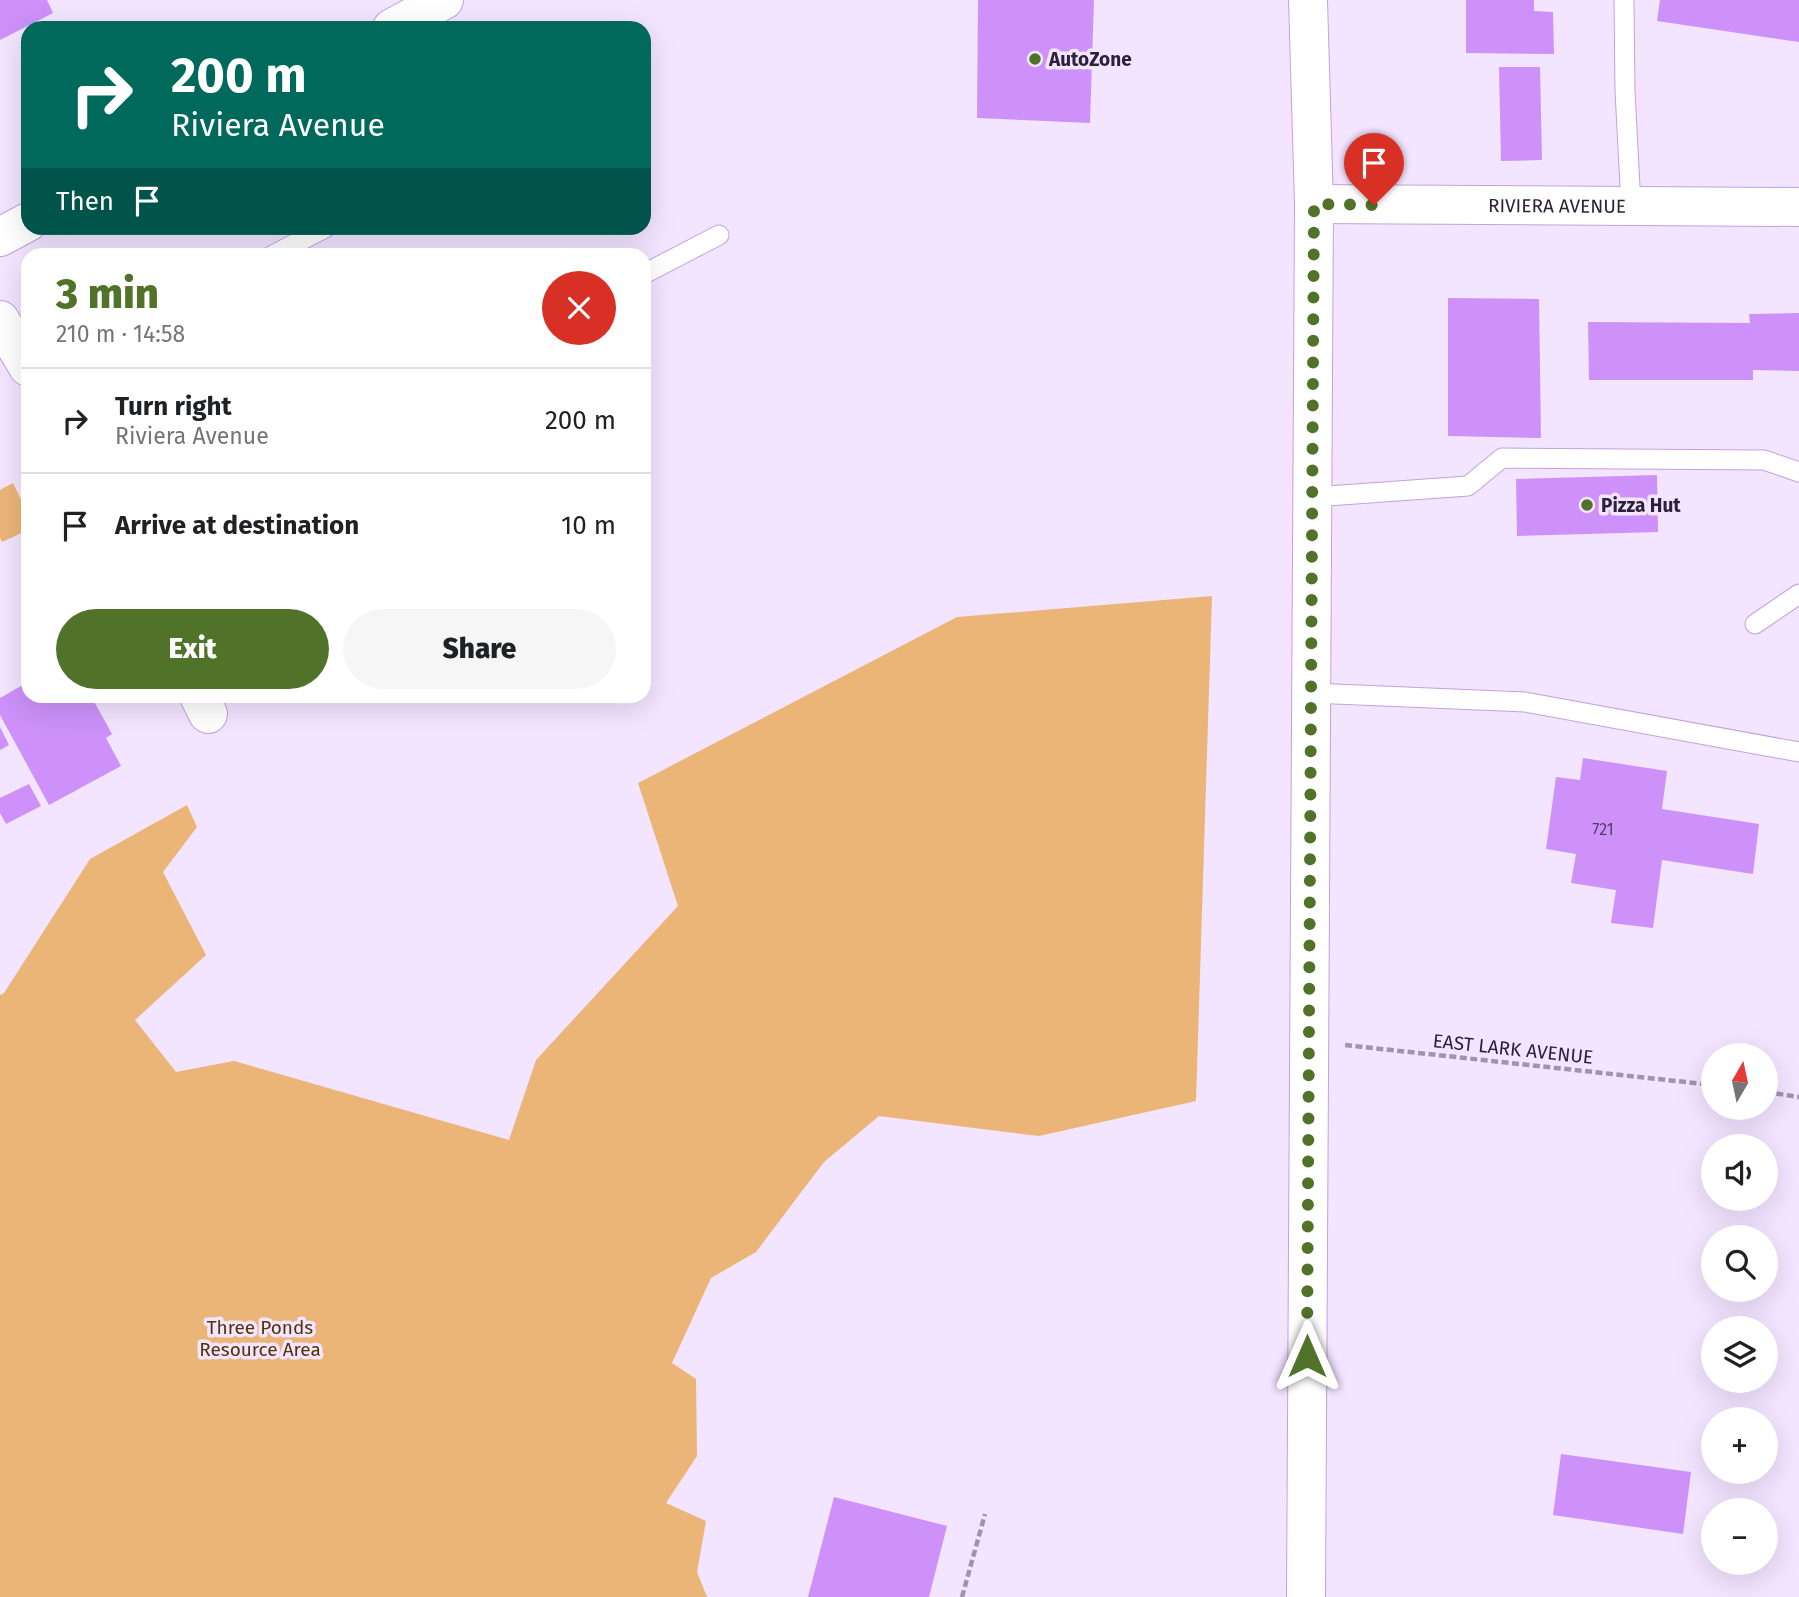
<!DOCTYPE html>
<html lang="en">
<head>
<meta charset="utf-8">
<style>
	body { margin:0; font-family:"Fira Sans",sans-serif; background:#f6f6f6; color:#202124; height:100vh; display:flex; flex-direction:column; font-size:26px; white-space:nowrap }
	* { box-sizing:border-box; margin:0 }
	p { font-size:23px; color:#757577 }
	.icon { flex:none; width:38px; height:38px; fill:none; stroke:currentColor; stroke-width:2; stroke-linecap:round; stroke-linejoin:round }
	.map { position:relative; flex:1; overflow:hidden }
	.drawer { position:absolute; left:21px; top:248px; width:630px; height:455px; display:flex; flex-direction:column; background:#fff; border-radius:21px; box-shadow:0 7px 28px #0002 }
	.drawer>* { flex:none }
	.top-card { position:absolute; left:21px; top:21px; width:630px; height:214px; border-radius:21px; box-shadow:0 7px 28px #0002; background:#00695c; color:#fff; overflow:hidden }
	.needle { width:46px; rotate:9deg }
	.controls { position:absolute; left:1701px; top:1043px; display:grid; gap:14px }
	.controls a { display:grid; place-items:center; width:77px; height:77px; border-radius:50%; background:#fff; box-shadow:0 7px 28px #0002; font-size:35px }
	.pin { position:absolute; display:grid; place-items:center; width:60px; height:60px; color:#fff; margin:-72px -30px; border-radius:50% 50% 50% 0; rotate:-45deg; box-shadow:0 0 7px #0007 }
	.pin .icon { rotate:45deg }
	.me { position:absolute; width:77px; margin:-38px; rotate:0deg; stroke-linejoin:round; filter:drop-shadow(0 0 5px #0008) }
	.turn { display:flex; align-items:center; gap:24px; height:147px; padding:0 35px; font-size:32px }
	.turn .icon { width:91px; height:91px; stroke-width:2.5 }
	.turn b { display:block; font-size:49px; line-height:60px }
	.then { display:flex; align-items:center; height:66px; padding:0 35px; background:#0003; gap:14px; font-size:26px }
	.round { display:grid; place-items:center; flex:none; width:74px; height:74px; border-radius:37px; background:#f6f6f6 }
	.overview { display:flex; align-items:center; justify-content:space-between; height:119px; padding:0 35px }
	h1 { font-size:42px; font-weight:800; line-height:52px; color:#517229 }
	.cta { display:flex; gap:14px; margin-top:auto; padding:14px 35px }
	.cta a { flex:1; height:80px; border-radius:42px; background:#517229; color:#fff; font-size:28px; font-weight:800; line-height:80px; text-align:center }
	.cta a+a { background:#f6f6f6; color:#202124 }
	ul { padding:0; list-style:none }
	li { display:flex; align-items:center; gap:21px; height:105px; padding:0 35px; border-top:2px solid #e0e0e0 }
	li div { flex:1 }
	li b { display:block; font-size:26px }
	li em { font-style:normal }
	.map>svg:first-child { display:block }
</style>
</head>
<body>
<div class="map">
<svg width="1799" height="1597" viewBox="0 0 1799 1597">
	<rect width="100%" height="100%" fill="#f3e4ff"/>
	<path fill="#eab577" d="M13,483L28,514V530L2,542L0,538V490Z
		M1212,596L1196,1101L1039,1136L879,1116L824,1162L756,1252L711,1278L672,1363L696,1379L697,1456L666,1503L706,1521L697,1572L707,1597H0V995L4,993L90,859L187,805L197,827L163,872L206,955L135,1020L176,1072L234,1061L509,1140L536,1060L678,906L638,783L957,617Z"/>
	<path fill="#cd91f9" d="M0,0H47L53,13L0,40Z
		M978,0H1094L1090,123L977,118Z
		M1466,0H1534V11L1553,12L1554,54L1466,53Z
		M1660,0H1799V42L1657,21Z
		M1499,67H1540L1542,160L1501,161Z
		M1448,298L1539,299L1541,438L1448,436Z
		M1799,313V371L1753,370V380H1589L1588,322L1750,323L1749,314Z
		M1657,475L1658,532L1517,536L1516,479Z
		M28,682V696H91L112,734L106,738L121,766L49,805L0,715V698Z
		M0,727L9,745L0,750Z
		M1583,758L1667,771L1662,809L1759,824L1753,874L1662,860L1653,928L1611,923L1616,890L1571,883L1576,854L1546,849L1556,777L1580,780Z
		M29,784L41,806L6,824L0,813V798Z
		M1561,1454L1691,1472L1683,1534L1553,1515Z
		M834,1497L947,1526L929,1597H808Z"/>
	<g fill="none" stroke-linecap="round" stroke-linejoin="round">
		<g stroke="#c4a0e0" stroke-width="21">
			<path id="lane" d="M1624,0L1625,91L1631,206
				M271,256L325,228
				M644,274L719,235
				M1313,497L1468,486L1502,458L1764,460L1799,472
				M1755,624L1799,594
				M1311,693L1525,702L1799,752"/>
		</g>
		<g stroke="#c4a0e0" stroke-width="40">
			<g id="street">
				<path d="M392,28L444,0"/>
				<path id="s1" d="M1314,204L1799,207"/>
				<path d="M0,237L28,222"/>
				<path d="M0,320L28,367"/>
				<path d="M199,696L208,714"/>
			</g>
		</g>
		<g stroke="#c4a0e0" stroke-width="40">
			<path id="primary" d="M1306,1597L1314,204L1308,0"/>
		</g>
		<path stroke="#a193ad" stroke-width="4.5" stroke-dasharray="7 3.5" stroke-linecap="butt" d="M1345,1045L1713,1085
			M1766,1092L1799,1097
			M962,1597L985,1514"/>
		<use href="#lane" stroke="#fff" stroke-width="19"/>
		<use href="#street" stroke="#fff" stroke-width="38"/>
		<use href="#primary" stroke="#fff" stroke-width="38"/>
	</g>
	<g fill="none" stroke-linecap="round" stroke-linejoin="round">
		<path stroke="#517229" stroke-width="12" stroke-dasharray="0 21.6" d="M1307,1356L1314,204L1374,205"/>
	</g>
	<g fill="#517229" stroke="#f3e4ff" stroke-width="2.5">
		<circle cx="1035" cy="59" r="7"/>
		<circle cx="1587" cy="505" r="7"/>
	</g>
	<g text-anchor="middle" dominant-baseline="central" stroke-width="7" stroke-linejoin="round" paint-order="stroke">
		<g font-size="16" fill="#563c69">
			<text x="1603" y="829">721</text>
		</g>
		<g font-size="19" font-weight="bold" fill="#2e2039" stroke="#f3e4ff" text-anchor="start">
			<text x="1049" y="59">AutoZone</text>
			<text x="1601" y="505">Pizza Hut</text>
		</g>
		<g font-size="19" fill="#2e2039" stroke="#f3e4ff">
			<text stroke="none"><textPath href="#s1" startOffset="243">RIVIERA AVENUE</textPath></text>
			<text transform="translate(1513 1049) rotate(6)">EAST LARK AVENUE</text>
		</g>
		<g font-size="19" fill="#543303" stroke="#f3e4ff">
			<text x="260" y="1327">Three Ponds<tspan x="260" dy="22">Resource Area</tspan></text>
		</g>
	</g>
</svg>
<div class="controls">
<a><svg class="needle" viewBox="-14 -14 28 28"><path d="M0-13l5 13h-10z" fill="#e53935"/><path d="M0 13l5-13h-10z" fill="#757577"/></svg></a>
<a><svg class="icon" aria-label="sound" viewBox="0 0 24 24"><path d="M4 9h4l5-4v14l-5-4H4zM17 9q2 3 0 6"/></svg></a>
<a><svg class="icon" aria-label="search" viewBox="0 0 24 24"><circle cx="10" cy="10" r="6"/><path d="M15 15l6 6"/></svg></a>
<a><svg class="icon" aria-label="layers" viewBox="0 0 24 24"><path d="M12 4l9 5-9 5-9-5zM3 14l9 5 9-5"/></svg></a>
<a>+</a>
<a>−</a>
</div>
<div class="pin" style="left:1374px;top:205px;background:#d93025"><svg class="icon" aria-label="arrive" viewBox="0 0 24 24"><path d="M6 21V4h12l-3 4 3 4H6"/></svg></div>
<svg class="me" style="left:1307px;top:1356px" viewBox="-20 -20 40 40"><path d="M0-17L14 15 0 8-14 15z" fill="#517229" stroke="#fff" stroke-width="4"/></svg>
<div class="top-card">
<div class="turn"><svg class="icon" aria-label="right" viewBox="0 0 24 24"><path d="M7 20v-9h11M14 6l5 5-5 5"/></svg><div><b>200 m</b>Riviera Avenue</div></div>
<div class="then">Then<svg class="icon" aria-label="arrive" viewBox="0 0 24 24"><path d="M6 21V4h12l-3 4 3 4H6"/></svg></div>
</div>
<section class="drawer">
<div class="overview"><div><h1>3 min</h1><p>210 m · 14:58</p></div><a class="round" style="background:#d93025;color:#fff"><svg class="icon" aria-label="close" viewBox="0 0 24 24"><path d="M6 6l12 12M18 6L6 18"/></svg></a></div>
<ul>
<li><svg class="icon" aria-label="right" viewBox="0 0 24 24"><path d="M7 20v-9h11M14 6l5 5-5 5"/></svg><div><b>Turn right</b><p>Riviera Avenue</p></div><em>200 m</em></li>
<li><svg class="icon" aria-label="arrive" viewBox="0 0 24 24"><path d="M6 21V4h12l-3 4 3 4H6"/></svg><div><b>Arrive at destination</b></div><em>10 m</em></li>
</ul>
<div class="cta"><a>Exit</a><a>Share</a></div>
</section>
</div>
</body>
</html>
